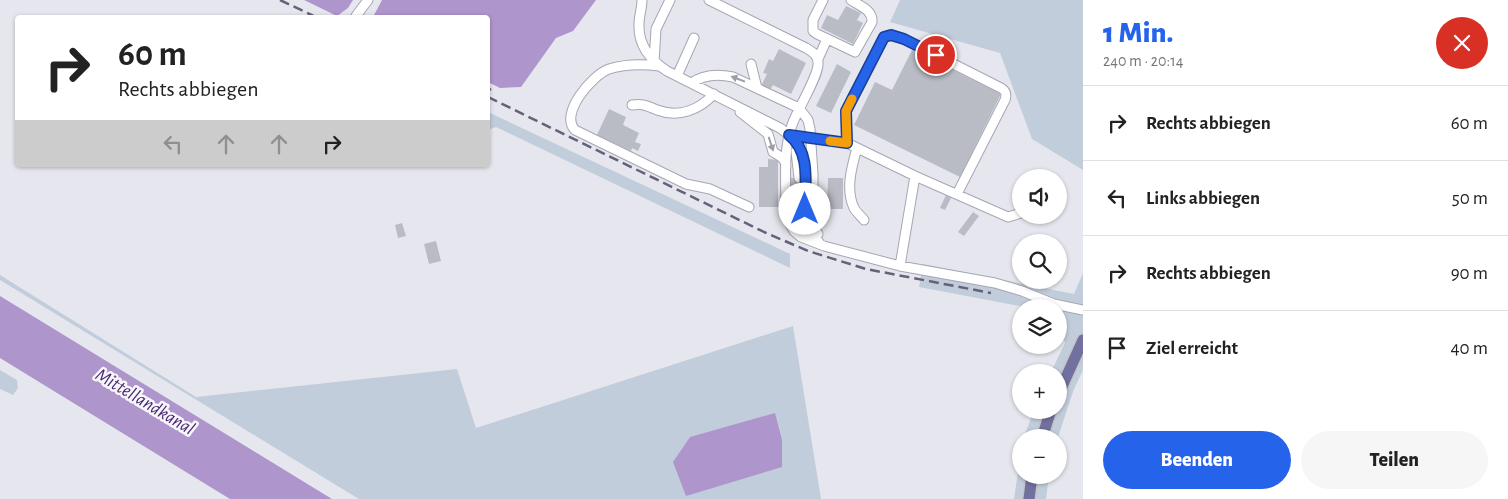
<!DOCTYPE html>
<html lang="de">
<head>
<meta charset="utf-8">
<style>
	body { margin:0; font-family:"Alegreya Sans",sans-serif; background:#f6f6f6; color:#222; height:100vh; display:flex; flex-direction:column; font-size:19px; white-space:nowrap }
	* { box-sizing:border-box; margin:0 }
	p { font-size:16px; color:#767676 }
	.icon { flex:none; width:28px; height:28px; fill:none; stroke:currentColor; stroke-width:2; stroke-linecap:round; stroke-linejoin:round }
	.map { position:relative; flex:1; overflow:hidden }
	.sheet { display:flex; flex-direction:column; background:#fff; width:425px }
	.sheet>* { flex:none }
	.hud { position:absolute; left:15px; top:15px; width:475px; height:152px; border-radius:5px; box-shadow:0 1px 4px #0004; background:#fff; color:#222; overflow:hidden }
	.controls { position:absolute; left:1012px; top:169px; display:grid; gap:10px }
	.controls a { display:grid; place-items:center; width:55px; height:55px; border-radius:50%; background:#fff; box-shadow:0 1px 4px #0004; font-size:25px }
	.pin { position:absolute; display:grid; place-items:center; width:42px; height:42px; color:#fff; margin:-21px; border:2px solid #fff; border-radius:50%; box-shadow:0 1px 5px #0007 }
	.me { position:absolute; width:55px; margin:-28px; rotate:0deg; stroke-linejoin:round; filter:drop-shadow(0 0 4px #0008) }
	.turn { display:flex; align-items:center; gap:18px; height:105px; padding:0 20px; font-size:22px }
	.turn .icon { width:65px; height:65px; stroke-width:2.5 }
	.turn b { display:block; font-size:35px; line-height:42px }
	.lanes { display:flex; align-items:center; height:48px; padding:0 20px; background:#0003; justify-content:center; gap:25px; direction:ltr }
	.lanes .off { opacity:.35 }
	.round { display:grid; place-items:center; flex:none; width:52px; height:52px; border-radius:26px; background:#f6f6f6 }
	.overview { display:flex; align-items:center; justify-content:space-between; height:85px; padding:0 20px }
	h1 { font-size:30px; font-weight:800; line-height:38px; color:#2563eb }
	.action { display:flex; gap:10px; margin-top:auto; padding:10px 20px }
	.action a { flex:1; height:58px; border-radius:30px; background:#2563eb; color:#fff; font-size:20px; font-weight:800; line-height:58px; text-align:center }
	.action a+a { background:#f6f6f6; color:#222 }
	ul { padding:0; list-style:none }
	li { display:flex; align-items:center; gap:15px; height:75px; padding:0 20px; border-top:1px solid #e0e0e0 }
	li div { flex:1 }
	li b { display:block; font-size:19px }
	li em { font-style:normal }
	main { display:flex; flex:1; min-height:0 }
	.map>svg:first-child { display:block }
</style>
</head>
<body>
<main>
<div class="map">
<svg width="1083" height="499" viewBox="0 0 1083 499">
	<rect width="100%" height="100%" fill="#e6e7ee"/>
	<path fill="#c2cddc" d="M900,0H1083V170L1032,139L1000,53L890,22Z
		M488,112L790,254V268L496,127L488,130Z
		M923,264L1074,294L1083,273V370L1074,389L1058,437H1024L1034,410H1059V372H1051L1065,343L1064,340L1059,339V308L1025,307L919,287Z
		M0,275L196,397L457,369L476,428L793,326L821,499H359L0,280Z
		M0,370L17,380L18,388L13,395L0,389Z
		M1021,451V475H1049L1046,499H1014Z"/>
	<path fill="#ae95cc" d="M304,0H353L348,8L337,16Z
		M382,0H596L573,31L556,38L521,87L500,88L488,82V18L373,17Z
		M0,296L332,499H230L0,358Z
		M775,413L782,440V467L686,496L673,462L690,437Z"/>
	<path fill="#b9bbc5" d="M846,6L861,13L857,20L863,23L853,44L821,28L827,15L838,20Z
		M779,49L806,63L791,94L773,85L770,90L761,86L767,74L763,73L769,59L773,61Z
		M912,50L1001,94L960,177L854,125L875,82L892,90Z
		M837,64L851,72L831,113L816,106Z
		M609,109L626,117L623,125L639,133L635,142L641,144L638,151L632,148L631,151L597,135Z
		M768,159L778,160V207H759V167H768Z
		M788,178H802V194H788Z
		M828,178H843V209H827Z
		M946,195L951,198L945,210L940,208Z
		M973,212L979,216L964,236L958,232Z
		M402,223L406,236L398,238L395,225Z
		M436,241L441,261L429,264L424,244Z"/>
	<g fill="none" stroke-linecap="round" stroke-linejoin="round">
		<path stroke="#c0c1cb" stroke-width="9" stroke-dasharray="9 4.5" stroke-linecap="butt" d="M799,178V208
			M791,198V178"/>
		<g stroke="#a5a6b2" stroke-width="11">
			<path id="minor" d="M642,0C642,8 639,16 639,24C638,45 650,60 667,71L780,128C787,133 795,139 799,147C816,177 791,216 819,242
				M709,0L806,48C813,52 819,56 818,65C817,79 797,110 792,125C783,149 786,184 786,210L787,219L794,231L801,237L824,246L900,266L995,283L1022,291L1054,304L1083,310
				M823,0L813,20V31L817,34L855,52L872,22C873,10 860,6 851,0
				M356,16L368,0
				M818,59L827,39
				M654,62L656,29L670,0
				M751,64L757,88
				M659,66C643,64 625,64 609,69C592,75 559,114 575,130L686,184L710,189L749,207
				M677,76L694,38
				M692,83C704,74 718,74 733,77L799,108L808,120L810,129L813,174V226L818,234
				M632,105C643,103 647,106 657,110C679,118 699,110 714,94
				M740,112L768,134L773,152C780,156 785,158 786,166
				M789,135L847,143L915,176L900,266
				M847,143L846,111L884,37L891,35L904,39L1001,88C1006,91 1007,94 1005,100L957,194
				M857,148C852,166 845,189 854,208C856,212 861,216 864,220
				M796,151L799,178
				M915,176L1008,217L1021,213"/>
		</g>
		<g stroke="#c3c3c9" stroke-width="14">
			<path id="major" d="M1059,393L1083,340
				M1042,438L1051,410
				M1029,499L1032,475"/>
		</g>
		<use href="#minor" stroke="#fff" stroke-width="9"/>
		<use href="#major" stroke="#72709e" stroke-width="11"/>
		<path stroke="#636279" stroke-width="2.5" stroke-dasharray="10 5" stroke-linecap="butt" d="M280,0L318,18
			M488,88L491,90
			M488,97L764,232L808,251L866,269L991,293"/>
	</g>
	<defs><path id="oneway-solid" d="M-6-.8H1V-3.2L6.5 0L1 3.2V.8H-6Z" transform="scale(1.25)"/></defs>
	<g fill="#9e9ea8">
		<use href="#oneway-solid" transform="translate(738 79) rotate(-159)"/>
		<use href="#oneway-solid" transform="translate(771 144) rotate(72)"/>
	</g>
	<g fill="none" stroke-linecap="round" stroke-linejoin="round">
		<g stroke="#184099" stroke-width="12">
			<path id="route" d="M805,209C805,184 811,152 789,135L847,143L846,111L884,37L891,35L904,39L936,55"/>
		</g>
		<use href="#route" stroke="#2563eb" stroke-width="9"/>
		<path stroke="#f59e0b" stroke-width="9" d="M830,141L847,143L846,111L852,99"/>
	</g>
	<g text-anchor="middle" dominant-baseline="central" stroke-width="5" stroke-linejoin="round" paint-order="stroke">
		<g font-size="19" font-style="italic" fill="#4b2774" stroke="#f7f7fa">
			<text transform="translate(145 402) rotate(31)">Mittellandkanal</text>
		</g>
	</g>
</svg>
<div class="controls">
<a><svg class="icon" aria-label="sound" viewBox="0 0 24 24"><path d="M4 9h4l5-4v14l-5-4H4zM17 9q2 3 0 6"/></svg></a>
<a><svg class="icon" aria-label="search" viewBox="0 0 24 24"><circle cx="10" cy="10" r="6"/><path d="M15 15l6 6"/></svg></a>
<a><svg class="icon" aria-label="layers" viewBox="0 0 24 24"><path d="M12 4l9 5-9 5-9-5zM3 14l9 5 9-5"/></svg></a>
<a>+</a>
<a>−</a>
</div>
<div class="pin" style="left:936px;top:55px;background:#d93025"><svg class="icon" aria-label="arrive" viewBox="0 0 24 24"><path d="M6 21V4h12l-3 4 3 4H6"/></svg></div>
<svg class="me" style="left:805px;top:209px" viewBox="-20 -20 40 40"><circle r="19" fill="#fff"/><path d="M0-13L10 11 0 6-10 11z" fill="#2563eb"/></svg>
<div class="hud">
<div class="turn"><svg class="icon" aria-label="right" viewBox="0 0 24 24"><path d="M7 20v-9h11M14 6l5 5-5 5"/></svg><div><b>60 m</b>Rechts abbiegen</div></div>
<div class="lanes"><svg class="icon off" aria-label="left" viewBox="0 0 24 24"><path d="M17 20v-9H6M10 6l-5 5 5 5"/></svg><svg class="icon off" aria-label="ahead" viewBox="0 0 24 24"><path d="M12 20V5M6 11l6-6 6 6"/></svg><svg class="icon off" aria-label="ahead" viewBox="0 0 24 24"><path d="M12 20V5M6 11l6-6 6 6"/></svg><svg class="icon" aria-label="right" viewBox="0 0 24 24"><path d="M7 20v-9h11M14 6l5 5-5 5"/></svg></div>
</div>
</div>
<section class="sheet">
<div class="overview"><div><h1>1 Min.</h1><p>240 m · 20:14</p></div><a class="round" style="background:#d93025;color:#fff"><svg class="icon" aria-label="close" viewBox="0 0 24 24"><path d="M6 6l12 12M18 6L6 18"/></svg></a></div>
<ul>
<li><svg class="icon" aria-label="right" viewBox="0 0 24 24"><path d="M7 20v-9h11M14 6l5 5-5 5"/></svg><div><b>Rechts abbiegen</b></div><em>60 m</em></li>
<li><svg class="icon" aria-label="left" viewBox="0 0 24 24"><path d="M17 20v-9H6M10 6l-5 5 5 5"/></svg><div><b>Links abbiegen</b></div><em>50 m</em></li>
<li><svg class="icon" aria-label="right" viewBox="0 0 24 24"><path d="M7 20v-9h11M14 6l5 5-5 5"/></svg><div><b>Rechts abbiegen</b></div><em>90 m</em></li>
<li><svg class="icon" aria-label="arrive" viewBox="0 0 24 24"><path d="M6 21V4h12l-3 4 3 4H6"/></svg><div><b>Ziel erreicht</b></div><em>40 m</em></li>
</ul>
<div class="action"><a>Beenden</a><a>Teilen</a></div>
</section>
</main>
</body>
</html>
